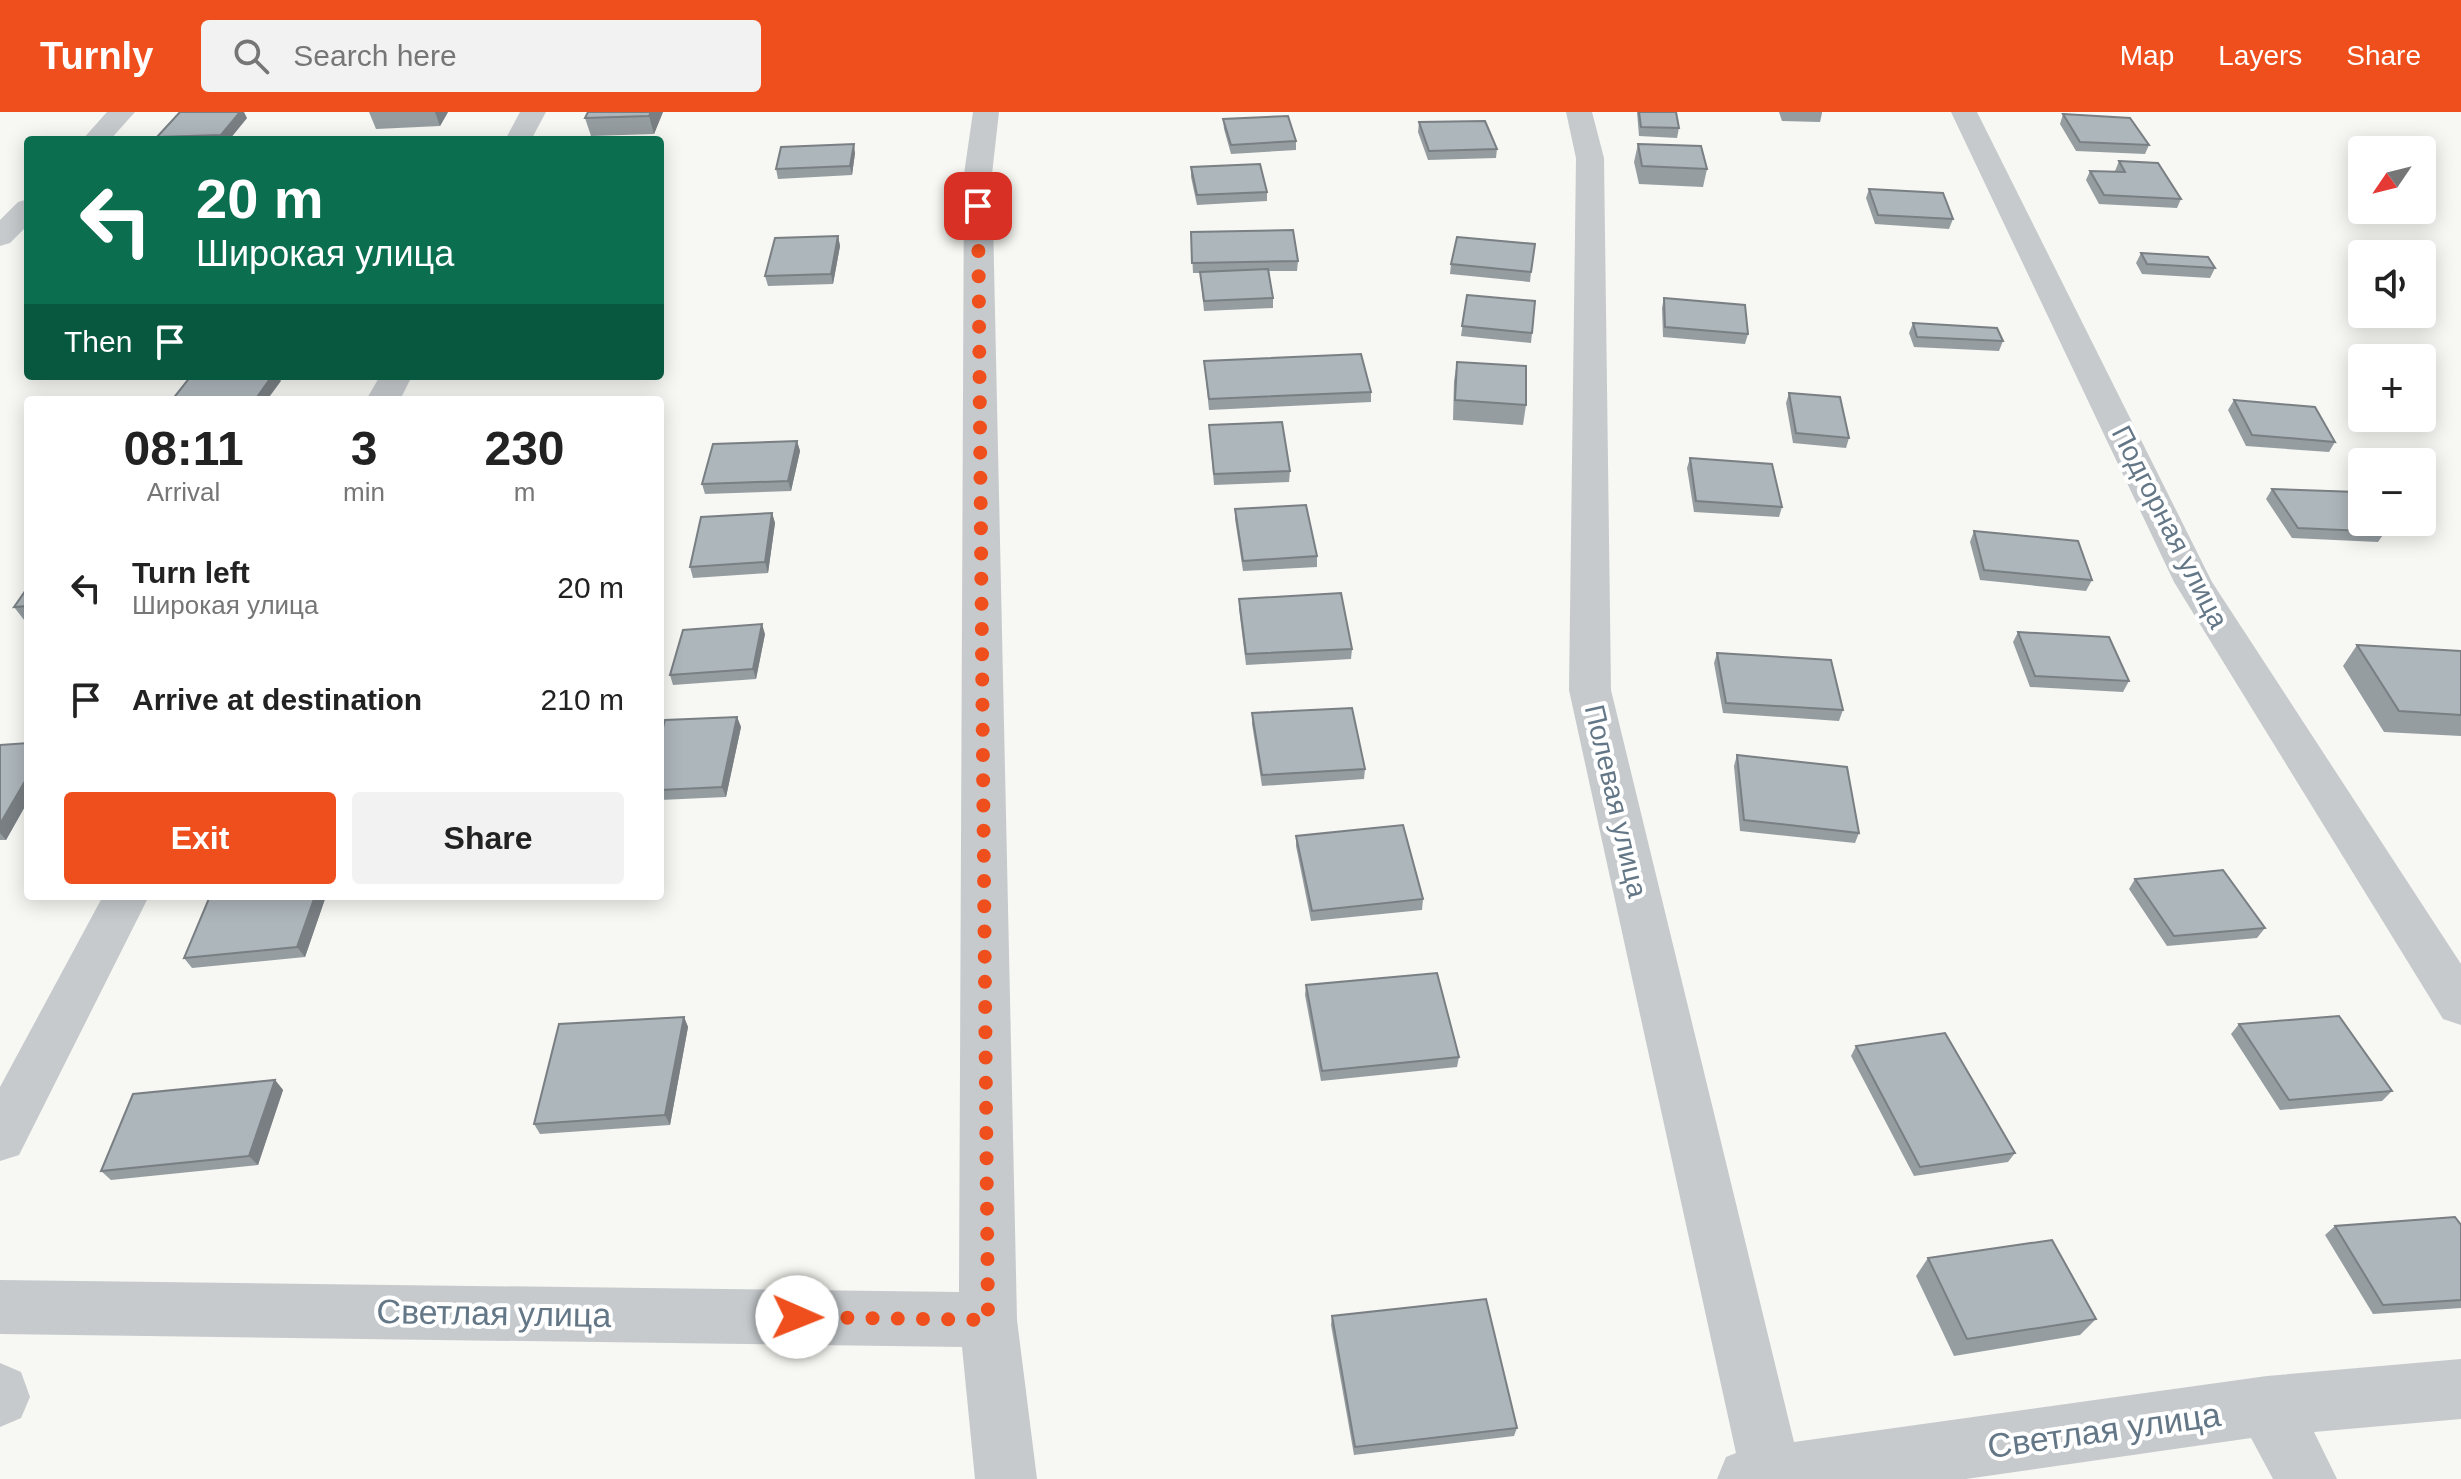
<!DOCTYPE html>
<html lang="en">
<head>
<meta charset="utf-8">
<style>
	body { margin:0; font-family:Arial,sans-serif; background:#f2f2f2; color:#222; height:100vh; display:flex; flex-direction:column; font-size:30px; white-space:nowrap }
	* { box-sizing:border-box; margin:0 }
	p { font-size:26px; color:#767676 }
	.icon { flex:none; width:44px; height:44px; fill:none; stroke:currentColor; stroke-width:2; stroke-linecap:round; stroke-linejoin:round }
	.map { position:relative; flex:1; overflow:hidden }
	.details { position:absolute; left:24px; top:284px; width:640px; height:504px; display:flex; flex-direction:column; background:#fff; border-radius:8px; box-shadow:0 4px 20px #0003 }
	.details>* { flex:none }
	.banner { position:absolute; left:24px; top:24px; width:640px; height:244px; border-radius:8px; box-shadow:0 4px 20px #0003; background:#0b6e4f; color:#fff; overflow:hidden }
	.needle { width:52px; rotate:235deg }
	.fabs { position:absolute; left:2348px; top:24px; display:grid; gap:16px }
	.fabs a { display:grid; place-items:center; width:88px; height:88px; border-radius:8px; background:#fff; box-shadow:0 4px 20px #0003; font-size:40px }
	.pin { position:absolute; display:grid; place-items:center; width:68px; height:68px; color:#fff; margin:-34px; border-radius:16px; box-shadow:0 4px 12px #0006 }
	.me { position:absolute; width:88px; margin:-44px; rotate:91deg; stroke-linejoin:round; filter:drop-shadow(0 0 6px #0008) }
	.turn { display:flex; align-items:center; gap:28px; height:168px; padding:0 40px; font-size:36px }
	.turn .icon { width:104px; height:104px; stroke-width:2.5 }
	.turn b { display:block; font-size:56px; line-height:68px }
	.then { display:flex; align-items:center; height:76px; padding:0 40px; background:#0003; gap:16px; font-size:30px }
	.eta { display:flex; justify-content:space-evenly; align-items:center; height:136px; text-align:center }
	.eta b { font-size:48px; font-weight:600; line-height:56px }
	.button { display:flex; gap:16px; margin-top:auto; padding:16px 40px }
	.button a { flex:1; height:92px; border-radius:8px; background:#ef4f1c; color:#fff; font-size:32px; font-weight:600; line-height:92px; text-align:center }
	.button a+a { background:#f2f2f2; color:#222 }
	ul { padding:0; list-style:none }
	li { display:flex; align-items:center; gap:24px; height:112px; padding:0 40px }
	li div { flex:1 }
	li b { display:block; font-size:30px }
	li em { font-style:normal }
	header { display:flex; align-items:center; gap:48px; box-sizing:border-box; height:112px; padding:0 40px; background:#ef4f1c; color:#fff }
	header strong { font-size:38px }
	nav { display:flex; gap:44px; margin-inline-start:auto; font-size:28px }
	.search { width:560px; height:72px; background:#f2f2f2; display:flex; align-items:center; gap:20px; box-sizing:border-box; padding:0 28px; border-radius:8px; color:#767676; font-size:30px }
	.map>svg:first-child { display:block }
</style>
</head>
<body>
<header>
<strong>Turnly</strong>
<div class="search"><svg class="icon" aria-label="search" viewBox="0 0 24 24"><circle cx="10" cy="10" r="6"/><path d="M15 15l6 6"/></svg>Search here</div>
<nav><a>Map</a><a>Layers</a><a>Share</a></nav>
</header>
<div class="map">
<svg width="2461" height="1367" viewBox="0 0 2461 1367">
	<rect width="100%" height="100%" fill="#f7f7f3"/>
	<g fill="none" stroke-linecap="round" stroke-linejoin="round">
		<path fill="#c6cacd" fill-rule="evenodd" d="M107,0H135L110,28H82Z
			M520,0H546L531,28H505Z
			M973,0H999L992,62L1017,1208L1037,1367H975L962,1235L0,1222V1168L959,1180L964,62Z
			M1566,0H1592L1604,46L1611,578L1794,1330L2267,1264L2461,1247V1307L2314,1320L2337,1367H2273L2251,1326L1966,1367H1717L1726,1345L1736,1341L1569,578L1576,46Z
			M1951,0H1977L2212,470L2461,852V913L2443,907L2174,470Z
			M28,87V113L10,131L0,134V108L18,90Z
			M380,264H412L400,288H366Z
			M103,784H149L19,1043L0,1049V975Z
			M0,1251L21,1260L30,1285L21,1306L0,1315Z"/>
	</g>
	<path fill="#959da1" d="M369,0H448L440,14L376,17Z
		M588,0H663L654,22L591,24L585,6Z
		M1637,0H1676L1679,16L1677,26L1639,24Z
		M1779,0H1822V1L1820,10L1782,9Z
		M2063,2L2149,33L2145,42L2076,39L2060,12Z
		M247,6L229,28H159L157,25Z
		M1223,7L1296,29V38L1231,42L1224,17Z
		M1419,10L1497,37L1496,46L1428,48L1418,20Z
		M1638,32L1707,57L1703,75L1639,72L1634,50Z
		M855,41L852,63L778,67L776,57Z
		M2119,49L2181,87L2177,96L2099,92L2086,68L2090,59L2115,60V59Z
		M1191,55L1267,80V89L1197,93L1191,65Z
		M1869,77L1953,107L1949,117L1875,112L1866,86Z
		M1191,120L1298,149L1297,159H1269L1273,186V196L1204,199L1200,161H1193Z
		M838,124L840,134L833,172L768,174L765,164Z
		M2141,141L2215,156L2210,166L2142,162L2136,151Z
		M1451,152L1531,160L1530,170L1450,162Z
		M1467,183L1532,221L1531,231L1461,224Z
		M1664,186L1748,222L1745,232L1663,225L1662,196Z
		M1913,211L2003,229L1999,239L1914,235L1909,221Z
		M1204,249L1371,280V290L1209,298Z
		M1457,250L1526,293L1523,313L1453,308L1454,269Z
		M1789,281L1849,326L1846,336L1793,331L1786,291Z
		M2234,288L2335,330L2329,340L2246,334L2228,298Z
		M1209,313L1290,359L1289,370L1214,373Z
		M797,329L800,339L791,379L705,382L702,372Z
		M1690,346L1782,395L1779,405L1694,400L1687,356Z
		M2272,377L2385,420L2378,430L2292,426L2266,387Z
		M1235,397L1317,444V455L1243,459L1235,407Z
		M772,401L775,411L768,461L693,466L690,455Z
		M1974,419L2092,468L2086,479L1980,468L1970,430Z
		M28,475V513L14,495Z
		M1239,487L1352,537L1351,547L1246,553L1239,497Z
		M2018,520L2129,569L2123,580L2030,575L2013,530Z
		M765,522L756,567L673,573L670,563Z
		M2357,533L2461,539V624L2384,620L2343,554Z
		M1717,541L1843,598L1839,609L1723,601L1714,551Z
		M1252,601L1365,657L1364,667L1262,674L1252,612Z
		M737,605L741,615L726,685L660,688V627Z
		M28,631V689L6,728H0V633Z
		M1737,643L1859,721L1855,731L1740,719L1734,654Z
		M1296,724L1423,787L1422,798L1311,809L1296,734Z
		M2135,767L2265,816L2257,826L2167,834L2129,777Z
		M326,784L305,845L192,856L184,846Z
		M1306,873L1459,945L1457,955L1321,969L1305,883Z
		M684,905L688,915L670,1013L540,1022L534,1012Z
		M2239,912L2392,979L2382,989L2280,998L2231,922Z
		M1856,934L2015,1041L2008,1050L1914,1064L1851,944Z
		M275,968L283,978L258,1053L111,1068L101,1059Z
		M2461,1113V1196L2373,1202L2325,1123L2335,1114Z
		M1928,1146L2096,1207L2080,1223L1954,1244L1916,1164Z
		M1332,1204L1517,1316L1514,1324L1354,1343L1331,1213Z"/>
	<path fill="#797f83" d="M240,0H244L247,6L229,28H224L221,23Z
		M435,0H448L440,14Z
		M651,0H663L654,22L649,4Z
		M854,32L855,41L852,63L850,54Z
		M838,124L840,134L833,172L831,162Z
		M272,264H278L281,269L267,288H255Z
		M797,329L800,339L791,379L788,369Z
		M772,401L775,411L768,461L765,450Z
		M762,512L765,522L756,567L753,557Z
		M737,605L741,615L726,685L722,675Z
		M28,664V689L6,728L0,721V712Z
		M315,784H326L305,845L297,835Z
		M684,905L688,915L670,1013L665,1003Z
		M275,968L283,978L258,1053L249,1044Z"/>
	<path fill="#adb6bb" stroke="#797f83" stroke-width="2" d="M180,0H240L221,23L157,25Z
		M588,0H651L649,4L585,6Z
		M1639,0H1676L1679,16L1641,15Z
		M2063,2L2130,6L2149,33L2080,30Z
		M1288,4L1296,29L1231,33L1223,7Z
		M1485,9L1497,37L1429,39L1419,10Z
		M854,32L850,54L776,57L781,35Z
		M1638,32L1701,34L1707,57L1642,54Z
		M2119,49L2158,51L2181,87L2104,83L2090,59L2125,60Z
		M1260,52L1267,80L1197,83L1191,55Z
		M1869,77L1943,81L1953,107L1878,103Z
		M1293,118L1298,149L1192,151L1191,120Z
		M838,124L831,162L765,164L775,126Z
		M1457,125L1535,132L1531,160L1451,152Z
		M2141,141L2208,145L2215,156L2147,152Z
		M1268,157L1273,186L1204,189L1200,160Z
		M1467,183L1535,189L1532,221L1462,214Z
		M1664,186L1745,193L1748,222L1665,215Z
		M1913,211L1997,216L2003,229L1917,225Z
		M1361,242L1371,280L1209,287L1204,249Z
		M1457,250L1526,254V293L1455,288Z
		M191,264H272L255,288H172Z
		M1789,281L1840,285L1849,326L1796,321Z
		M2234,288L2315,295L2335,330L2252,323Z
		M1282,310L1290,359L1214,362L1209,313Z
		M797,329L788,369L702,372L713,332Z
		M1690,346L1772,352L1782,395L1696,389Z
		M2272,377L2357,380L2362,387V410H2378L2385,420L2298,416Z
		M1306,393L1317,444L1243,449L1235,397Z
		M772,401L765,450L690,455L701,405Z
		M1974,419L2078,429L2092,468L1984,458Z
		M28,475V494L14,495Z
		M1341,481L1352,537L1246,542L1239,487Z
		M762,512L753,557L670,563L683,518Z
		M2018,520L2109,525L2129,569L2035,564Z
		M2357,533L2461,539V603L2399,599Z
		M1717,541L1831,548L1843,598L1726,591Z
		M1352,596L1365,657L1262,663L1252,601Z
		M737,605L722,675L660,678V627L665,608Z
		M28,631V664L0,712V633Z
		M1737,643L1847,655L1859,721L1744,708Z
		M1403,713L1423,787L1312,799L1296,724Z
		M2223,758L2265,816L2174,824L2135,767Z
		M210,784H315L297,835L184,846Z
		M1437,861L1459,945L1322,959L1306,873Z
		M2339,904L2392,979L2289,988L2239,912Z
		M684,905L665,1003L534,1012L559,912Z
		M1945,921L2015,1041L1920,1055L1856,934Z
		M275,968L249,1044L101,1059L133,982Z
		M2455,1105L2461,1113V1188L2383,1193L2335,1114Z
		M2052,1128L2096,1207L1967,1227L1928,1146Z
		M1486,1187L1517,1316L1355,1335L1332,1204Z"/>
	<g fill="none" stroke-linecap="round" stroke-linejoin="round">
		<path stroke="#ef4f1c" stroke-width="14" stroke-dasharray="0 25.2" d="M797,1205L988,1208L978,94"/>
	</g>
	<g text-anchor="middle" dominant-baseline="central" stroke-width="8" stroke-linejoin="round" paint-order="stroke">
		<g font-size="28" fill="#647787" stroke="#fff">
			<text transform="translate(2170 415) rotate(63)">Подгорная улица</text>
			<text transform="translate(1616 689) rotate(77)">Полевая улица</text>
		</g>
		<g font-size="34" fill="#647787" stroke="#fff">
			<text transform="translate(494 1201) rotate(1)">Светлая улица</text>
			<text transform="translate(2104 1318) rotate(-8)">Светлая улица</text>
		</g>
	</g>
</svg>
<div class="fabs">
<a><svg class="needle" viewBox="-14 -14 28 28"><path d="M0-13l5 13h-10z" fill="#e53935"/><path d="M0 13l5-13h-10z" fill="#767676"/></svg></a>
<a><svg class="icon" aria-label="sound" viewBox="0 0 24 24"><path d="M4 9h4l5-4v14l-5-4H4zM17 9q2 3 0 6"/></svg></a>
<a>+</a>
<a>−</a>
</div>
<div class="pin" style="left:978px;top:94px;background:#d93025"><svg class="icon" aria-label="arrive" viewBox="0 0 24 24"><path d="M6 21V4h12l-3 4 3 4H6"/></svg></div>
<svg class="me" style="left:797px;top:1205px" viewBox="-20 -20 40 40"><circle r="19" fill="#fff"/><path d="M0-13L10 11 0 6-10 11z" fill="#ef4f1c"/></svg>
<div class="banner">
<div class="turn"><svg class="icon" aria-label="left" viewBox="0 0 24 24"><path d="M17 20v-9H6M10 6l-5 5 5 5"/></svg><div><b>20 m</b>Широкая улица</div></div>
<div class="then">Then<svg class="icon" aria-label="arrive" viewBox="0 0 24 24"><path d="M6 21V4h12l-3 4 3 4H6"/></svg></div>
</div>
<section class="details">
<div class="eta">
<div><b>08:11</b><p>Arrival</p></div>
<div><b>3</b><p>min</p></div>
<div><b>230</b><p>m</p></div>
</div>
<ul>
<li><svg class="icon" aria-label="left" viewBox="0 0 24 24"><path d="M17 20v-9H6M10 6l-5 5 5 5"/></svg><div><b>Turn left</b><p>Широкая улица</p></div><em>20 m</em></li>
<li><svg class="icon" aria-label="arrive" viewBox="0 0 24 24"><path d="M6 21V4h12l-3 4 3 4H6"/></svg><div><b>Arrive at destination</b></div><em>210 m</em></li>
</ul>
<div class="button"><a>Exit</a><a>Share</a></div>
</section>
</div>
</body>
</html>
